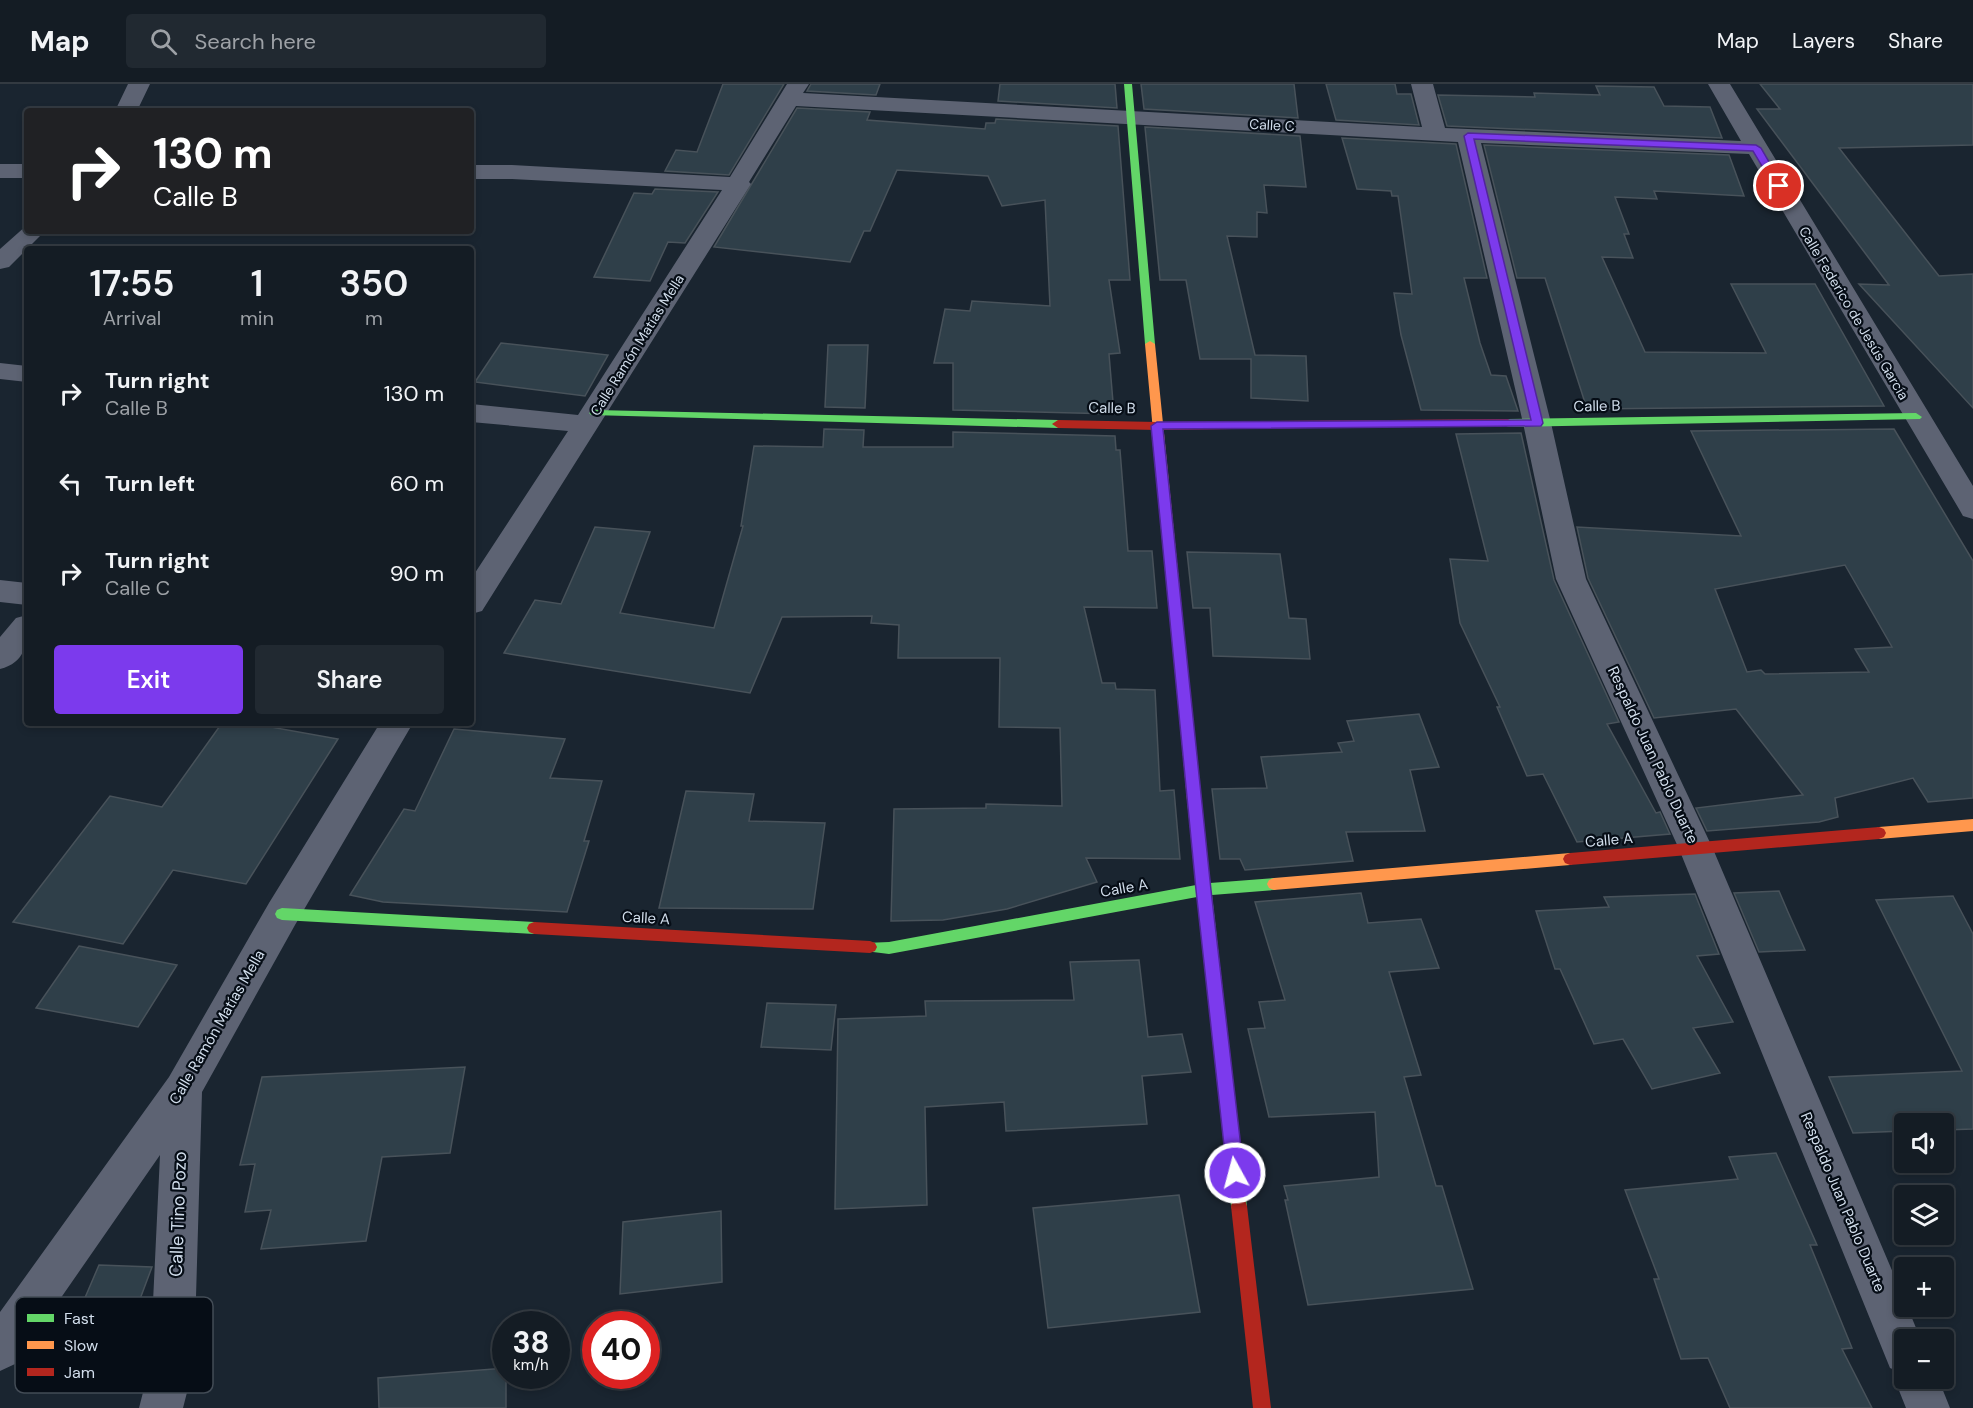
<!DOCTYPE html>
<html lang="en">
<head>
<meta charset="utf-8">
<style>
	body { margin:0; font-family:"DM Sans",sans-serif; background:#212931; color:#f1f3f6; height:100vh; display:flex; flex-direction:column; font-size:22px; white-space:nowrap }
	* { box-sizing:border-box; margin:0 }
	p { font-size:20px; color:#9da1a6 }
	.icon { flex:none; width:33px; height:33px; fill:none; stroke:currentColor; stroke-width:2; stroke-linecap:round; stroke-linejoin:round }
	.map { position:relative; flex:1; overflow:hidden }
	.drawer { position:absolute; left:24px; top:162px; width:450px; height:480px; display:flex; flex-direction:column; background:#141c24; border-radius:6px; box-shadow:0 3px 9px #0003,0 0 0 2px #333a41 }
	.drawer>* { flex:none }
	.hud { position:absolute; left:24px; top:24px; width:450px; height:126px; border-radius:6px; box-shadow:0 3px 9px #0003,0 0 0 2px #333a41; background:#202124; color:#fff; overflow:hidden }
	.tools { position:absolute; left:1894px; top:1029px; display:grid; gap:12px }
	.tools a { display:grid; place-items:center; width:60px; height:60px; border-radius:6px; background:#141c24; box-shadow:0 3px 9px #0003,0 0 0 2px #333a41; font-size:30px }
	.speed { position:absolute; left:492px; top:1227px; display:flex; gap:12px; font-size:30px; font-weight:700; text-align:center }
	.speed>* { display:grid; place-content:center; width:78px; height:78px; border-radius:50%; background:#141c24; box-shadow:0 3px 9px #0003,0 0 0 2px #333a41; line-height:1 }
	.speed small { font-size:15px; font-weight:400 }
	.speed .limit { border:9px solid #d22; background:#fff; color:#111 }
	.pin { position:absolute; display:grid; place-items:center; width:51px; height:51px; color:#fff; margin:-26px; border:3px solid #fff; border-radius:50%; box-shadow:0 2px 6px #0007 }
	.me { position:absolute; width:66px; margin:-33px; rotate:353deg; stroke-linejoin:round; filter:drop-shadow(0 0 4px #0008) }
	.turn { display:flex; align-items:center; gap:21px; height:126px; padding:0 30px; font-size:27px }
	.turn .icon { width:78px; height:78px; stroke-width:2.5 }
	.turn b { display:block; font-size:42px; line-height:51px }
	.eta { display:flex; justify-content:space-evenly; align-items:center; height:102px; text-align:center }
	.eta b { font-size:36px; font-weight:600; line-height:42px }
	.cta { display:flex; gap:12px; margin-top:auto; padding:12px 30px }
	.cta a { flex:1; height:69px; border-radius:6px; background:#7c3aed; color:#fff; font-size:24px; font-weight:600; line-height:69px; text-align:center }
	.cta a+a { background:#212931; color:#f1f3f6 }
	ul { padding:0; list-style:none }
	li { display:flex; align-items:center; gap:18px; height:90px; padding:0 30px }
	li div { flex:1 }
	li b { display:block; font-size:22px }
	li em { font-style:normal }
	header { display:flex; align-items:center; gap:36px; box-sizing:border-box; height:84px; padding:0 30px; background:#141c24; border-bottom:2px solid #333a41 }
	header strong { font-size:28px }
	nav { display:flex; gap:33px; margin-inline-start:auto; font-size:21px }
	.search { width:420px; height:54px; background:#212931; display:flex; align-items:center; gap:15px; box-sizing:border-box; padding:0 21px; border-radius:6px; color:#9da1a6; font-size:22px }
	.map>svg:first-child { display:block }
</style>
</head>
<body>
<header>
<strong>Map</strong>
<div class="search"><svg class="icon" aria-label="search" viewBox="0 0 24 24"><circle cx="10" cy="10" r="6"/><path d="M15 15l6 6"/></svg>Search here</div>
<nav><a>Map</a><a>Layers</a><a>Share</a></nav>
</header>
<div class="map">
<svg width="1973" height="1324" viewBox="0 0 1973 1324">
	<rect width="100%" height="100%" fill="#1a2530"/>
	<path fill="#2f3f49" stroke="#48525a" stroke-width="1.5" fill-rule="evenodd" d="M723,0H784L729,91L665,87L676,66L697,68Z
		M811,0H880L876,11L807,7Z
		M1000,0H1115L1117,24L998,17Z
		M1141,0H1294L1298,34L1144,25Z
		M1326,0H1395L1397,10H1411L1419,41L1336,36Z
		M1760,0H1973V61L1839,64L1939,192L1973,190V324L1859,200L1889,201L1757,25H1780Z
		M1596,2L1654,3L1664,22L1710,23L1722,54L1447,42L1438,11L1535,13L1534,9L1600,11Z
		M797,24L870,28L867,36L985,45L986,39H995L996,35L1118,42L1130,196H1109L1120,269L1109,270L1114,330L953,326V279H934L945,225L970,227L972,217L1050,222L1045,116L1002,122L988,92L897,86L870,147H864L850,178L714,163Z
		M1145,43L1300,52L1306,103L1264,101L1267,129L1257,128V153L1227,152L1255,271L1306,272L1308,317L1251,314V275H1200L1186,196H1160Z
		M1342,54L1456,60L1487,194H1464L1480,259L1491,291L1506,292L1518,327L1421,326L1401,251L1394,209L1412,210L1398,112H1392L1391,107L1357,105Z
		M1484,61L1729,71L1744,112L1654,107L1657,115L1615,113L1629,150H1624L1633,174L1602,173L1645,268L1766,269L1731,200H1815L1884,322L1587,325L1545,194H1517Z
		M655,105L718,108L685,159L668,158L650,197L594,193L634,109L652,110Z
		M501,259L573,267L608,271L585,312L475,298Z
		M828,261H868L865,324L825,323Z
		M824,345L864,346L863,363H953V348L1115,352L1116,366H1120L1128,467H1152L1157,524L1084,523L1102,599H1115L1116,605L1155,606L1160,707L1174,706L1180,775L1086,774L1097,798L1007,825L943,836L891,837L894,725L986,724V720L1062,722L1060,644L999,643L1000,574H898L899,541L871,539L872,532L782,533L750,609L504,569L535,516L561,520L595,443L650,448L620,529L714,544L743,442H741L754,362L823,363Z
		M1894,345L1973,477V714L1928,718L1913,694L1835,714L1838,733L1819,738L1707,747L1696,724L1803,711L1736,625L1654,634L1588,494L1577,443L1741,452L1691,347ZM1845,481L1892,563L1855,565L1869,588L1765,590L1761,586L1747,588L1715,505Z
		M1521,349L1554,496L1619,638L1607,640L1656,729L1660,728L1670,750L1577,758L1543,690L1527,692L1497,623H1500L1460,539L1450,475L1488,477L1456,350Z
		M1187,468L1280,470L1289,534L1306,535L1310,575L1213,572L1210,524H1193Z
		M1419,630L1439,683L1410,686L1425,747L1346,748L1353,777L1245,786L1240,775H1220L1212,705L1267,704L1261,673L1342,668L1338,659L1354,657L1347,637Z
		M222,639H248L338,655L246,800L173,786L123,860L13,838L110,712L162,723Z
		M454,645L565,655L550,694L602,697L584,757H589L567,828L383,818L350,811L404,725L415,727Z
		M686,707L754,710L749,737L825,739L813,825L659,824Z
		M1779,807L1788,828L1805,866L1759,868L1734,809Z
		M1361,809L1368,839L1421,835L1439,884L1389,888L1421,991L1404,993L1436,1102H1442L1473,1205L1308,1221L1285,1116H1288L1284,1102L1379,1093L1375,1028L1269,1033L1248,945L1265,944L1259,918L1285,916L1255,818Z
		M1695,810L1719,870L1697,872L1733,938L1693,944L1720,989L1652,1005L1623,955L1594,960L1560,885H1555L1536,827L1609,823L1604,813Z
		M1953,812L1973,850V1045L1944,1046V1040H1905V1047L1853,1049L1829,993L1962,987L1876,816Z
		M79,862L177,881L138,943L36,924Z
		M1139,876L1148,953L1182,950L1191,988L1142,992L1147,1040L1006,1047L1004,1018L925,1023L927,1121L835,1125L838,935L926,932L925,917L1074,916L1070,878Z
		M767,919L836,921L831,966L761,963Z
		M465,983L450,1069L382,1073L366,1157L261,1165L271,1126L245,1128L255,1080L240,1081L262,993Z
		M1776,1069L1817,1161H1810L1852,1264L1842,1265L1872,1324H1730L1708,1274L1681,1275L1654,1195H1659L1625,1106L1738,1095L1729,1073Z
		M1179,1111L1200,1228L1048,1244L1033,1124Z
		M721,1127L722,1198L620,1210L623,1138Z
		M99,1181L152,1183L134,1231L150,1232V1238L125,1300L32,1296L65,1222L81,1223Z
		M506,1284V1324H379L378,1294Z"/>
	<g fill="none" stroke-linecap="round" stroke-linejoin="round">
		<path fill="#5d6373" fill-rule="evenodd" d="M128,0H150L137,27H115Z
			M787,0H809L803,9L1422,43L1411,0H1433L1445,44L1741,57L1708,0H1730L1973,402V435L1963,432L1959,425L1749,70L1481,59L1551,339L1586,495L1713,765L1905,1217V1222H1907L1921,1256H1905V1294H1938L1950,1324H1906L1894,1294L1897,1287L1890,1284L1679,765L1556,495L1523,339L1458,58L796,22L749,98L751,100L482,527L471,530V495L568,347L471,338V320L578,331L722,106L512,95H471V81H512L730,93Z
			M0,80H27V94H0Z
			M27,141V147H45L9,183L0,185V165Z
			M0,279L27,282V298L0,295Z
			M0,496L27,499V521L0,518Z
			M27,531C27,556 29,577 0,585V553L16,534Z
			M380,639H413L295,841L202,1008L194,1281L183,1324H139L150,1281L160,1071L15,1280L0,1287V1228L169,993L269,819Z"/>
		<path fill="#63d668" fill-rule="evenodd" d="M1124,0H1132L1155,260L1150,263L1145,260Z
			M595,326L1058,336L1064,340L1058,344L591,331L589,329Z
			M1916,329L1922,333L1920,335L1508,343L1502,339L1508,335Z
			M1194,711L1199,712L1201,716L1210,799L1274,794L1279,796L1281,800L1279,804L1274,806L1212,811L1247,1122L1245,1128L1239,1130L1233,1128L1231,1122L1197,813L889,870L865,867L863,863L865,859L889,858L1196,801L1187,716L1189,712Z
			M282,824L534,838L539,840L541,844L539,848L534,850L282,836L277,834L275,830L277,826Z"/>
		<path fill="#ff974d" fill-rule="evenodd" d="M1150,257L1155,260L1201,716L1199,720H1189L1187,716L1145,260Z
			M1973,735V747L1879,755L1874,753L1872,749L1874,745L1879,743Z
			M1570,769L1575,771L1577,775L1575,779L1570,781L1274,806L1269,804L1267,800L1269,796L1274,794Z"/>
		<path fill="#b3261e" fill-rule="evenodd" d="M1508,335L1514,339L1512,341L1157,346L1058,344L1052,340L1058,336L1157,338Z
			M1879,743L1884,745L1886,749L1884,753L1879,755L1570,781L1565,779L1563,775L1565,771L1570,769Z
			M534,838L870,857L875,859L877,863L875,867L870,869L534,850L529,848L527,844L529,840Z
			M1239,1114L1245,1116L1247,1122L1271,1324H1253L1231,1122L1233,1116Z"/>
	</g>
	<path fill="#7c3aed" stroke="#51269a" stroke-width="1.5" d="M1468,49L1756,61L1761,64L1783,102L1775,104L1753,67L1474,55L1543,339L1541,342L1163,345L1211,806L1244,1089L1241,1094L1235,1097L1229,1094L1227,1089L1196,806L1151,342L1157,338L1531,336L1464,52Z"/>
	<g text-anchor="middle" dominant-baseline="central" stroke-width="4.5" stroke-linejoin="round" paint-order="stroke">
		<g font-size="14" fill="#d2deec" stroke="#060d16">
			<text transform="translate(1272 41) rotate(3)">Calle C</text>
			<text transform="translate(1854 229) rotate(59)">Calle Federico de Jesús García</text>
			<text transform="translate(637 261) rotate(-58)">Calle Ramón Matías Mella</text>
		</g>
		<g font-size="15" fill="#d2deec" stroke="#060d16">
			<text transform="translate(1597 322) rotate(-1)">Calle B</text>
			<text transform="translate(1112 324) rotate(1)">Calle B</text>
			<text transform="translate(1653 671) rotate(65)">Respaldo Juan Pablo Duarte</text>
			<text transform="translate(1609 756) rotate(-5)">Calle A</text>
			<text transform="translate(1124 804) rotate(-10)">Calle A</text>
			<text transform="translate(646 834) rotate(3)">Calle A</text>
			<text transform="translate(217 943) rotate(-60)">Calle Ramón Matías Mella</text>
			<text transform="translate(1843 1118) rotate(67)">Respaldo Juan Pablo Duarte</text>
		</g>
		<g font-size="18" fill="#d2deec" stroke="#060d16">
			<text transform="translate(178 1130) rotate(-88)">Calle Tino Pozo</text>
		</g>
	</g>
	<rect x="15" y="1213" width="198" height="96" rx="9" fill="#060d16" stroke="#434c56" stroke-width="1.5"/>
	<rect x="27" y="1230" width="27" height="8" fill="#63d668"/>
	<rect x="27" y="1257" width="27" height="8" fill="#ff974d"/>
	<rect x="27" y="1284" width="27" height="8" fill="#b3261e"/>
	<g font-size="16" fill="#d2deec">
		<text x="64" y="1240">Fast</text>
		<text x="64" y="1267">Slow</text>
		<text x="64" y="1294">Jam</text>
	</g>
</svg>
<div class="tools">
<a><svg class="icon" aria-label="sound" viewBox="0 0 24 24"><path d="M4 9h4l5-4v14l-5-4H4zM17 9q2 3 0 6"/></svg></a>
<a><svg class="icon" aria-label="layers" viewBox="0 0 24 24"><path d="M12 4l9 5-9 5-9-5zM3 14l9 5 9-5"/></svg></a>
<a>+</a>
<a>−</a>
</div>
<div class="speed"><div>38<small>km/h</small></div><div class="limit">40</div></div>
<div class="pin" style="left:1779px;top:102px;background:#d93025"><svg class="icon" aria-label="arrive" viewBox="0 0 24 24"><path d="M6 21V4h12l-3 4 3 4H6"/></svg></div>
<svg class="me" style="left:1235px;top:1089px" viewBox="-20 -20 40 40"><circle r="17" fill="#7c3aed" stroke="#fff" stroke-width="3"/><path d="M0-11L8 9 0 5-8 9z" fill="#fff"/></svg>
<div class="hud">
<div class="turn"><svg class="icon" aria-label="right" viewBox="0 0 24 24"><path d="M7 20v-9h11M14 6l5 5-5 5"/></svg><div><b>130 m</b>Calle B</div></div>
</div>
<section class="drawer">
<div class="eta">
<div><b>17:55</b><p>Arrival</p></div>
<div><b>1</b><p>min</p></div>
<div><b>350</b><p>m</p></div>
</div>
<ul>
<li><svg class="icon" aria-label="right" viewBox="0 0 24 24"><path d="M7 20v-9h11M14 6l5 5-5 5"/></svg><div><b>Turn right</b><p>Calle B</p></div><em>130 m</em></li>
<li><svg class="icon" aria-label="left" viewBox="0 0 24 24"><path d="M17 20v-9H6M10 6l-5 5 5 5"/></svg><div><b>Turn left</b></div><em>60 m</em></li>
<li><svg class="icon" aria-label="right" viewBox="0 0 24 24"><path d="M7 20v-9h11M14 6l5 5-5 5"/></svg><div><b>Turn right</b><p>Calle C</p></div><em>90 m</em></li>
</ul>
<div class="cta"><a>Exit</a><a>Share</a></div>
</section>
</div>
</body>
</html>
